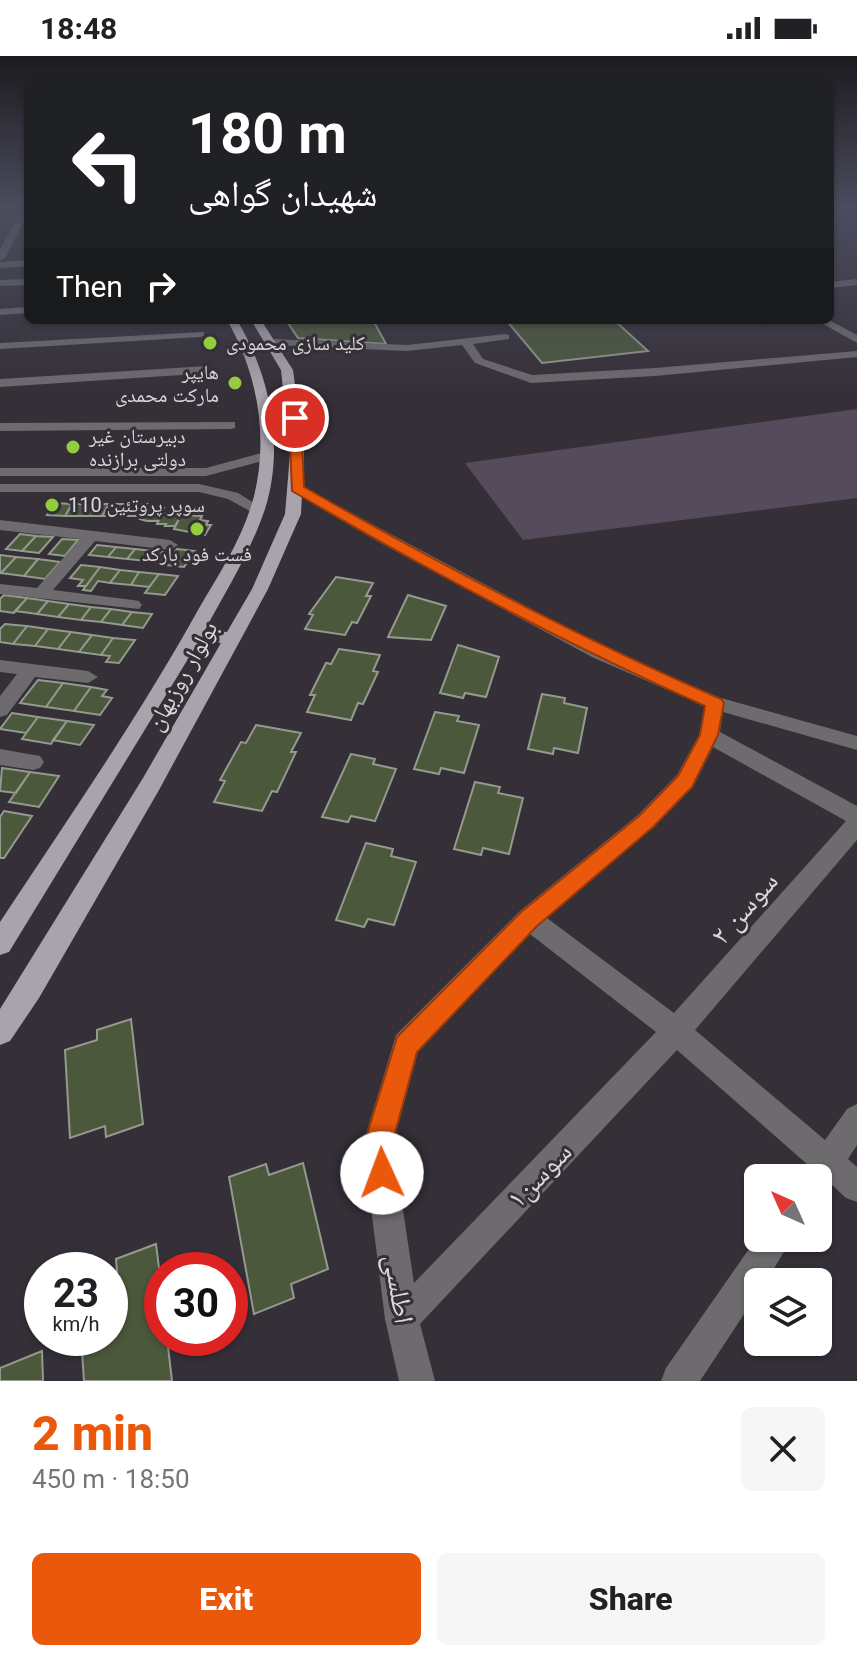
<!DOCTYPE html>
<html lang="en">
<head>
<meta charset="utf-8">
<style>
	body { margin:0; font-family:Roboto,"Noto Naskh Arabic",sans-serif; background:#f6f6f6; color:#202124; height:100vh; display:flex; flex-direction:column; font-size:30px; white-space:nowrap }
	* { box-sizing:border-box; margin:0 }
	p { font-size:26px; color:#757577 }
	.icon { flex:none; width:44px; height:44px; fill:none; stroke:currentColor; stroke-width:2; stroke-linecap:round; stroke-linejoin:round }
	.map { position:relative; height:1325px; overflow:hidden }
	.sheet { display:flex; flex-direction:column; background:#fff; flex:1 }
	.sheet>* { flex:none }
	.banner { position:absolute; left:24px; top:24px; width:810px; height:244px; border-radius:12px; box-shadow:0 2px 6px #0004; background:#202124; color:#fff; overflow:hidden }
	.needle { width:52px; rotate:315deg }
	.controls { position:absolute; left:744px; top:1108px; display:grid; gap:16px }
	.controls a { display:grid; place-items:center; width:88px; height:88px; border-radius:12px; background:#fff; box-shadow:0 2px 6px #0004; font-size:40px }
	.speed { position:absolute; left:24px; top:1196px; display:flex; gap:16px; font-size:40px; font-weight:700; text-align:center }
	.speed>* { display:grid; place-content:center; width:104px; height:104px; border-radius:50%; background:#fff; box-shadow:0 2px 6px #0004; line-height:1 }
	.speed small { font-size:20px; font-weight:400 }
	.speed .limit { border:12px solid #d22; background:#fff; color:#111 }
	.pin { position:absolute; display:grid; place-items:center; width:68px; height:68px; color:#fff; margin:-34px; border:4px solid #fff; border-radius:50%; box-shadow:0 2px 8px #0007 }
	.me { position:absolute; width:88px; margin:-44px; rotate:358deg; stroke-linejoin:round; filter:drop-shadow(0 0 6px #0008) }
	.turn { display:flex; align-items:center; gap:28px; height:168px; padding:0 32px; font-size:36px }
	.turn .icon { width:104px; height:104px; stroke-width:2.5 }
	.turn b { display:block; font-size:56px; line-height:68px }
	.then { display:flex; align-items:center; height:76px; padding:0 32px; background:#0003; gap:16px; font-size:30px }
	.round { display:grid; place-items:center; flex:none; width:84px; height:84px; border-radius:12px; background:#f6f6f6 }
	.headline { display:flex; align-items:center; justify-content:space-between; height:136px; padding:0 32px }
	h1 { font-size:48px; font-weight:800; line-height:60px; color:#ea580c }
	.cta { display:flex; gap:16px; margin-top:auto; padding:16px 32px }
	.cta a { flex:1; height:92px; border-radius:12px; background:#ea580c; color:#fff; font-size:32px; font-weight:800; line-height:92px; text-align:center }
	.cta a+a { background:#f6f6f6; color:#202124 }
	.status { display:flex; justify-content:space-between; align-items:center; height:56px; padding:0 40px; background:#fff; direction:ltr }
	.status svg { height:22px; fill:currentColor }
	.map>svg:first-child { display:block }
</style>
</head>
<body>
<div class="status"><b>18:48</b><svg viewBox="0 0 49 12"><path d="M0 12V9h3v3zM5 12V6h3v6zM10 12V3h3v9zM15 12V0h3v12zM26 1h20v11H26zM47 4h2v5h-2z"/></svg></div>
<div class="map">
<svg width="857" height="1325" viewBox="0 0 857 1325">
	<rect width="100%" height="100%" fill="#352f38"/>
	<path fill="#564b5b" d="M857,353V442L523,484L465,407Z"/>
	<path fill="#4b583c" stroke="#949a8f" stroke-width="2" d="M286,264H373L386,288L298,282Z
		M506,264H614L648,295L542,307Z
		M54,447L72,448L65,460L47,459Z
		M72,448H90L83,460H65Z
		M90,448H109L102,460H83Z
		M109,448H128L122,460H102Z
		M128,448H147L141,460H122Z
		M145,452H164L158,465H147L140,463Z
		M162,457L182,458L175,470H165L166,468H157Z
		M181,459L202,460L200,464L208,465L206,469H211L205,479L174,473Z
		M20,478L36,480L22,495L6,493Z
		M36,480L53,481L39,497L22,495Z
		M62,483L78,484L65,500L49,498Z
		M97,489L116,491L108,501L89,499Z
		M116,491L135,493L127,503L108,501Z
		M135,493L154,495L147,505L127,503Z
		M177,493L195,495L184,511L165,509Z
		M154,495L173,497L166,508L147,505Z
		M0,499L16,501L1,517H0Z
		M16,501L38,503L24,520L1,517Z
		M38,503L60,506L45,523L24,520Z
		M81,509L100,511L86,530H78L83,524L70,522Z
		M100,511L120,514L110,527L98,525L91,535L83,534Z
		M120,514L139,516L131,529L110,527Z
		M139,516L159,518L149,531L131,529Z
		M159,518L178,520L165,539L145,537Z
		M336,521L373,527L366,540H371L357,567L352,566L345,579L305,573L313,559L309,558Z
		M4,539L27,542L14,557L0,555V543Z
		M408,539L446,550L431,584L388,581Z
		M27,542L48,545L37,558L15,555Z
		M48,545L69,548L58,561L37,558Z
		M69,548L91,551L81,564L58,561Z
		M91,551L111,553L101,566L81,564Z
		M111,553L132,556L122,569L101,566Z
		M132,556L152,558L143,572L122,569Z
		M5,568L27,570L13,588L0,586V573Z
		M27,570L48,573L35,590L13,588Z
		M48,573L71,576L58,593L35,590Z
		M71,576L92,579L79,596L58,593Z
		M92,579L113,582L101,599L79,596Z
		M113,582L135,584L119,607L106,606L110,600L101,599Z
		M458,589L499,601L486,641L465,637L463,642L440,637Z
		M339,593L380,599L373,615L378,616L363,648L358,647L351,664L307,656L315,639H310L326,607L331,608Z
		M38,624L63,627L46,651L20,647Z
		M63,627L91,631L74,655L46,651Z
		M91,631L107,634L102,640L112,642L100,659L74,655Z
		M542,638L565,642L564,647L587,652L578,697L554,692L553,698L528,693Z
		M435,656L459,660L457,665L479,669L464,717L441,712L439,718L414,713Z
		M12,657L38,661L26,677L0,673Z
		M38,661L67,665L51,688L22,683Z
		M67,665L94,669L80,689L53,684Z
		M256,669L301,677L291,696H296L277,736L272,735L262,755L214,746L225,725L220,724L241,686L246,687Z
		M351,698L375,703L373,708L396,713L375,765L351,760L348,766L322,761Z
		M2,712L30,716L16,737L0,735Z
		M30,716L59,720L39,751L9,746Z
		M475,726L500,731L498,737L523,742L509,798L483,792L481,799L454,793Z
		M4,755L32,760L4,802H0V761Z
		M366,787L393,793L391,800L416,806L394,869L368,863L364,871L336,864Z
		M131,963L143,1068L106,1081L105,1070L70,1082L65,994L97,984V974Z
		M303,1107L328,1213L291,1228L294,1242L254,1258L229,1121L266,1108L269,1119Z
		M156,1188L162,1236V1282H167L172,1325H84L81,1282H110V1219L117,1216L116,1203Z
		M42,1295L43,1325H0V1312Z"/>
	<g fill="none" stroke-linecap="round" stroke-linejoin="round">
		<path fill="#6e6b6f" fill-rule="evenodd" d="M23,151H28V157L5,202L0,205V193Z
			M28,204V210L0,212V206Z
			M28,223V229L0,230V224Z
			M857,223V229L830,232V226Z
			M28,251V257L0,259V253Z
			M816,264H829L857,279V287Z
			M204,276V280L200,281L0,293V287Z
			M505,278L509,279V283L473,288L483,303L532,319L655,312L857,295V301L655,320L531,327L475,307L462,289L407,295L272,289L266,286L272,283L407,289Z
			M207,310L213,314L211,317L0,331V323Z
			M235,366V372L230,373L0,375V367Z
			M265,396L270,397V403L206,420H0V412H206Z
			M0,428H199L238,437L265,454L257,459L228,443L199,436H0Z
			M297,428L608,594L721,642L857,680V694L723,656L720,676L857,750V784L695,974L825,1084L847,1053L857,1048V1089L848,1103L857,1111V1146L846,1142L831,1128L818,1137V1122H802L808,1109L677,994L420,1268L435,1325H399L385,1263L363,1088L396,979L520,855L638,759L677,719L699,679L705,650L594,602L377,485L292,435L290,432ZM713,691L846,765L674,957L547,862L654,771L693,731ZM530,878L656,976L414,1227L393,1088L418,996Z
			M0,464L170,484L178,489L170,494L95,485L53,534L133,544L139,545L142,549L139,553L0,538V528L37,532L80,483L0,474Z
			M0,604L88,615L98,621L88,627L35,621L7,659L0,661V640L17,618L0,616Z
			M0,693L40,700L44,706L40,712L33,714L0,709Z
			M758,1180L792,1182L766,1226H758V1237L700,1325H661L666,1312Z"/>
		<path fill="#a9a3ac" fill-rule="evenodd" d="M227,264H237C270,319 285,390 265,453C251,495 226,535 205,574L227,576L252,533L285,458L290,398L281,314L251,264H261L293,314L304,398L301,458L268,533L159,734L39,942L10,985L0,989V953L143,722L221,587L199,585L9,896L0,899V866C68,763 138,662 198,554C219,518 244,480 254,440C269,380 257,316 227,264Z"/>
	</g>
	<linearGradient id="sky" x2="0" y2="1"><stop stop-color="#1d1a1f"/><stop offset="0.45" stop-color="#4b4d5e"/><stop offset="1" stop-color="#4b4d5e" stop-opacity="0"/></linearGradient>
	<rect width="857" height="337" fill="url(#sky)"/>
	<path fill="#ea580c" stroke="#983908" stroke-width="2" d="M295,358L301,362L304,431C439,508 577,581 721,643L724,647L718,679L692,731L653,771L537,870L417,996L392,1088L396,1117L392,1127L382,1131L372,1127L364,1088L397,981L521,856L639,760L678,720L700,679L705,650C563,587 427,514 292,435L289,362Z"/>
	<g fill="#93cd3e" stroke="#352f38" stroke-width="3">
		<circle cx="210" cy="287" r="8"/>
		<circle cx="235" cy="327" r="8"/>
		<circle cx="73" cy="391" r="8"/>
		<circle cx="52" cy="449" r="8"/>
		<circle cx="197" cy="473" r="8"/>
	</g>
	<g text-anchor="middle" dominant-baseline="central" stroke-width="6" stroke-linejoin="round" paint-order="stroke">
		<g font-size="20" fill="#dbd7dc" stroke="#352f38" text-anchor="start">
			<text x="226" y="287">کلید سازی محمودی</text>
			<text x="219" y="316" text-anchor="end">هایپر<tspan x="219" dy="23">مارکت محمدی</tspan></text>
			<text x="89" y="380">دبیرستان غیر<tspan x="89" dy="23">دولتی برازنده</tspan></text>
			<text x="68" y="449">سوپر پروتئین 110</text>
			<text x="197" y="498" text-anchor="middle">فست فود بارکد</text>
		</g>
		<g font-size="24" fill="#dbd7dc" stroke="#352f38">
			<text transform="translate(182 620) rotate(-61)">بولوار روزبهان</text>
		</g>
		<g font-size="28" fill="#dbd7dc" stroke="#352f38">
			<text transform="translate(744 852) rotate(-49)">سوسن ۲</text>
			<text transform="translate(539 1119) rotate(-46)">سوسن۱</text>
			<text transform="translate(399 1233) rotate(81)">اطلسی</text>
		</g>
	</g>
</svg>
<div class="controls">
<a><svg class="needle" viewBox="-14 -14 28 28"><path d="M0-13l5 13h-10z" fill="#e53935"/><path d="M0 13l5-13h-10z" fill="#757577"/></svg></a>
<a><svg class="icon" aria-label="layers" viewBox="0 0 24 24"><path d="M12 4l9 5-9 5-9-5zM3 14l9 5 9-5"/></svg></a>
</div>
<div class="speed"><div>23<small>km/h</small></div><div class="limit">30</div></div>
<div class="pin" style="left:295px;top:362px;background:#d93025"><svg class="icon" aria-label="arrive" viewBox="0 0 24 24"><path d="M6 21V4h12l-3 4 3 4H6"/></svg></div>
<svg class="me" style="left:382px;top:1117px" viewBox="-20 -20 40 40"><circle r="19" fill="#fff"/><path d="M0-13L10 11 0 6-10 11z" fill="#ea580c"/></svg>
<div class="banner">
<div class="turn"><svg class="icon" aria-label="left" viewBox="0 0 24 24"><path d="M17 20v-9H6M10 6l-5 5 5 5"/></svg><div><b>180 m</b>شهیدان گواهی</div></div>
<div class="then">Then<svg class="icon" aria-label="right" viewBox="0 0 24 24"><path d="M7 20v-9h11M14 6l5 5-5 5"/></svg></div>
</div>
</div>
<section class="sheet">
<div class="headline"><div><h1>2 min</h1><p>450 m · 18:50</p></div><a class="round"><svg class="icon" aria-label="close" viewBox="0 0 24 24"><path d="M6 6l12 12M18 6L6 18"/></svg></a></div>
<div class="cta"><a>Exit</a><a>Share</a></div>
</section>
</body>
</html>
